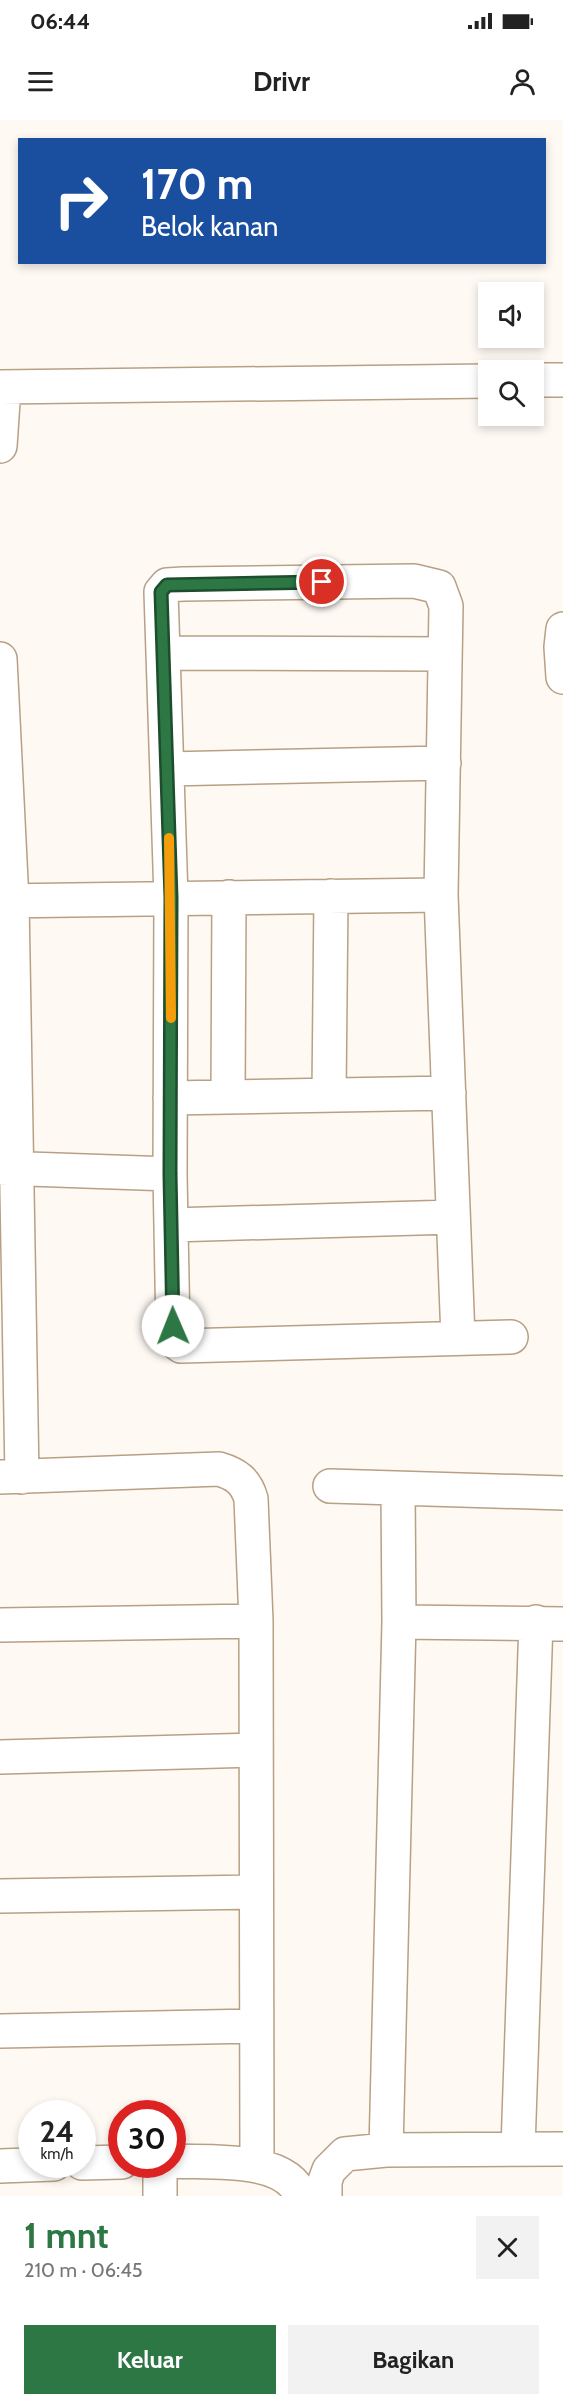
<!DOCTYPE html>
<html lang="id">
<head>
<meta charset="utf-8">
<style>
	body { margin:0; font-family:Cabin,sans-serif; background:#f2f2f2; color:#222; height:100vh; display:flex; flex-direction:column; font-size:22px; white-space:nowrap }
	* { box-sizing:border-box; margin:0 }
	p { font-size:20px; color:#767676 }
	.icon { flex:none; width:33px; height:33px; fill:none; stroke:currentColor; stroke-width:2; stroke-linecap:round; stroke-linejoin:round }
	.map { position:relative; height:2076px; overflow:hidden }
	.panel { display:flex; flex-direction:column; background:#fff; flex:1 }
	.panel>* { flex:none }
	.guide { position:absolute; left:18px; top:18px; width:528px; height:126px; border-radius:0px; box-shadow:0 3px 9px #0003; background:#1a4fa0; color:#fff; overflow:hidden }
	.buttons { position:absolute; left:478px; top:162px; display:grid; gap:12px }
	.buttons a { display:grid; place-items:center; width:66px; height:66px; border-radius:0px; background:#fff; box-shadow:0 3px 9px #0003; font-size:30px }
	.speed { position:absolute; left:18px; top:1980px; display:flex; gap:12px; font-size:30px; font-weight:700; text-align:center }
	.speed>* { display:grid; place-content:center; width:78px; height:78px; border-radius:50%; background:#fff; box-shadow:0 3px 9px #0003; line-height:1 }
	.speed small { font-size:15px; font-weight:400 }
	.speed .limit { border:9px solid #d22; background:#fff; color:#111 }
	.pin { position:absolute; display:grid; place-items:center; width:51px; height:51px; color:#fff; margin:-26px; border:3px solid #fff; border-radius:50%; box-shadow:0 2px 6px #0007 }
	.me { position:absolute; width:66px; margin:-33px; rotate:359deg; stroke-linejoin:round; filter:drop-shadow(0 0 4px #0008) }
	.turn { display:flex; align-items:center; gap:21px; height:126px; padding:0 24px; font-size:27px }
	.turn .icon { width:78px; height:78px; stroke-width:2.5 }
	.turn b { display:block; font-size:42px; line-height:51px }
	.round { display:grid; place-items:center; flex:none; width:63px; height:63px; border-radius:0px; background:#f2f2f2 }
	.overview { display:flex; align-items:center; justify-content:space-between; height:102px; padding:0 24px }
	h1 { font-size:36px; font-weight:800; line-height:45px; color:#2d7745 }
	.primary-button { display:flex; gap:12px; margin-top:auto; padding:12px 24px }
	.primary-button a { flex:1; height:69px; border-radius:0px; background:#2d7745; color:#fff; font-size:24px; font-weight:800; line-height:69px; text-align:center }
	.primary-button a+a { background:#f2f2f2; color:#222 }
	.status { display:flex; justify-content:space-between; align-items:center; height:42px; padding:0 30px; background:#fff; direction:ltr }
	.status svg { height:16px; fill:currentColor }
	header { display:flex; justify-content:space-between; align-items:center; height:78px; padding:0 24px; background:#fff; font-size:27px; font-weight:800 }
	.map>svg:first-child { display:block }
</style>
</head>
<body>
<div class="status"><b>06:44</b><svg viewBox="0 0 49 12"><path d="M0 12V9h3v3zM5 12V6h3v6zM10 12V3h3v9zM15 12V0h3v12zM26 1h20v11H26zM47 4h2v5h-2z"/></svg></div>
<header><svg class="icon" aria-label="menu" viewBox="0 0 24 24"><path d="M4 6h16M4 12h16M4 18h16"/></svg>Drivr<svg class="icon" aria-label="person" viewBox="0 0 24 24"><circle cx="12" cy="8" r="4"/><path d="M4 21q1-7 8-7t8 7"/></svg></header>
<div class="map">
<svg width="563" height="2076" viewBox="0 0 563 2076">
	<rect width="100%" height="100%" fill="#fef9f3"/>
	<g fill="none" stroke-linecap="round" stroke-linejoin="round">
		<g stroke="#b8a085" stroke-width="36">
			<path id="minor" d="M534,260H563
				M0,267L489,261
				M0,326L4,267
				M563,509L561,527L563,557
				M163,533L445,534
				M0,539L12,781L22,1357
				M167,649L444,643
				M0,781L441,775
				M329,975L331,776
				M228,977L229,777
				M170,978L449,973
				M0,1048L170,1054L173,1212L177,1223L181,1226L511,1217
				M170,1054L171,778L161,472L167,465L183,464L414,461L439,467L446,486L441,775L458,1218
				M171,1105L453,1097
				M0,1357L219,1349C236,1354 246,1361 251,1379L256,1501L257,2045
				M330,1366L563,1373
				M399,1502L563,1504
				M0,1505L256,1501
				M0,1637L256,1630
				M0,1776L256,1772
				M0,1911L256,1906
				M518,2028L536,1502
				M386,2030L399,1502L398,1369
				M172,2041C208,2043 286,2035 301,2076
				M82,2043L122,2042
				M160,2044V2076
				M0,2046L54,2044
				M325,2076V2061L329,2050L345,2034L386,2030L563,2029"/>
		</g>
		<use href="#minor" stroke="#fff" stroke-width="33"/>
	</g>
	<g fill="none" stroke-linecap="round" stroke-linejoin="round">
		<g stroke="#1d4d2d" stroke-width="15">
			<path id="route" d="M173,1206L170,1054L171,778L161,472L167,465L322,462"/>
		</g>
		<use href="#route" stroke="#2d7745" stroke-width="10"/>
		<path stroke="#f59e0b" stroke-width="10" d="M169,718L171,898"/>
	</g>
</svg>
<div class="buttons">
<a><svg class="icon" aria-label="sound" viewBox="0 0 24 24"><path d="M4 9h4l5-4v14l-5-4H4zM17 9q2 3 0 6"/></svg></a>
<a><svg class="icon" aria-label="search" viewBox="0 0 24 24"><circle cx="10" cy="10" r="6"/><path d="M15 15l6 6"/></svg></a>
</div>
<div class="speed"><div>24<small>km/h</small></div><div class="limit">30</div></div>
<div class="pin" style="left:322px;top:462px;background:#d93025"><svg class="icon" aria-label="arrive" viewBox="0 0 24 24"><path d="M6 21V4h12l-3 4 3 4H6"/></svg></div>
<svg class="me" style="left:173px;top:1206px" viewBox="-20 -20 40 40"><circle r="19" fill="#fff"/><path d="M0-13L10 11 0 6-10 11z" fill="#2d7745"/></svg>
<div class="guide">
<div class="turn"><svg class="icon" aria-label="right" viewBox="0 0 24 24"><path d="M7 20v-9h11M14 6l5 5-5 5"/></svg><div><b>170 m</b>Belok kanan</div></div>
</div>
</div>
<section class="panel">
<div class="overview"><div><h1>1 mnt</h1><p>210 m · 06:45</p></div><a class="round"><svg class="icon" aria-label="close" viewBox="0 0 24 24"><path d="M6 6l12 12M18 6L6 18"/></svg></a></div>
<div class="primary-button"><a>Keluar</a><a>Bagikan</a></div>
</section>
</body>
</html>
